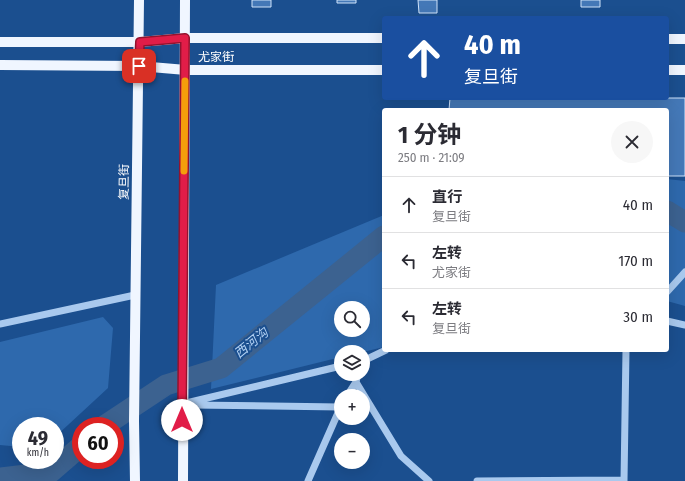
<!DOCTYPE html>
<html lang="zh">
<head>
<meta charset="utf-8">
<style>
	body { margin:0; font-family:"Fira Sans Condensed","Noto Sans SC",sans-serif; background:#f7f7f7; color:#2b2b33; height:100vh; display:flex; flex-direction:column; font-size:15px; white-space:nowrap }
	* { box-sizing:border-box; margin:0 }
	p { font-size:13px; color:#7c7c81 }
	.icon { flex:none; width:22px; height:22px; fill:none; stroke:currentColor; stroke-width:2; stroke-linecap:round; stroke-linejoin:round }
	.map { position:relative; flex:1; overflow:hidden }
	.panel { position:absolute; left:382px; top:108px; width:287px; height:244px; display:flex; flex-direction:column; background:#fff; border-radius:4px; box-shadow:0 4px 16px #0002 }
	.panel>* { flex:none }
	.top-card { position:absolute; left:382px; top:16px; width:287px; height:84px; border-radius:4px; box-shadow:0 4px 16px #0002; background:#1a4fa0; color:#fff; overflow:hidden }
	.fabs { position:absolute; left:334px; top:301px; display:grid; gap:8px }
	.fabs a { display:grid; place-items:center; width:36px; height:36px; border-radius:50%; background:#fff; box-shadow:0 4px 16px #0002; font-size:20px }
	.speed { position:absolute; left:12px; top:417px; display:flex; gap:8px; font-size:20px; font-weight:700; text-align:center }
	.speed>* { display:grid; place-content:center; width:52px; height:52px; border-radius:50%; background:#fff; box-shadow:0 4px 16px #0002; line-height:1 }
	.speed small { font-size:10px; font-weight:400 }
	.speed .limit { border:6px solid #d22; background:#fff; color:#111 }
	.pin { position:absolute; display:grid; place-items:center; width:34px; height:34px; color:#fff; margin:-17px; border-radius:8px; box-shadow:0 2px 6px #0006 }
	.me { position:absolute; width:44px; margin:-22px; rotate:0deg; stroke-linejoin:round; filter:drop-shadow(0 0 3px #0008) }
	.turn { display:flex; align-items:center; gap:14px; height:84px; padding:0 16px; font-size:18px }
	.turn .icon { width:52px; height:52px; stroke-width:2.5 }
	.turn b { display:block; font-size:28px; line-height:34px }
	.round { display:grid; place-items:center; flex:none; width:42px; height:42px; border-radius:21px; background:#f7f7f7 }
	.head { display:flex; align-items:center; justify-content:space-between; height:68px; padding:0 16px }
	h1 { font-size:24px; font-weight:700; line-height:30px }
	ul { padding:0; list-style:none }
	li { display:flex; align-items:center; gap:12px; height:56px; padding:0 16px; border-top:1px solid #e1e1e2 }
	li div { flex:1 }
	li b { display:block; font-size:15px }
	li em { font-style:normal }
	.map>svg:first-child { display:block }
</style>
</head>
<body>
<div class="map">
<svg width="685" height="481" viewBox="0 0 685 481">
	<rect width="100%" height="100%" fill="#1b4f8f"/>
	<path fill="#2e69ad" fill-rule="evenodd" d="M667,179L685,181V306L667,301Z
		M384,215V347L363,352H341V357L211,389L216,285ZM341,308H363V330H341Z
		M103,317L113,328L108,388L55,437V426H21V447L0,445V342Z"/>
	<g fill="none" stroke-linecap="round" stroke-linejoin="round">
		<path stroke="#3c6290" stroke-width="21" d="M667,211L685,222
			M104,426L166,385L221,368L384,236
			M0,478L51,472L81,446"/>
	</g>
	<path fill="#4478b7" stroke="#cfe3fa" d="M252,0H271V7H252Z
		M337,0H356V3H337Z
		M418,0H437V13H419Z
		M581,0H600V7H581Z
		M450,98H685V176H667V110H449Z"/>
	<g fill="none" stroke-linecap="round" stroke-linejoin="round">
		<path stroke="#a9c9ee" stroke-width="7" d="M667,292L685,272
			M667,321L685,325
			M0,324L135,295
			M363,361L386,350
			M356,382L401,456L429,481
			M347,396L356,382L358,374
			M182,404L341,366
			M192,405L340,407
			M308,481L341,406
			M477,481L624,480
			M624,481L626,350"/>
		<path stroke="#f0f6ff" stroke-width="10" d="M667,39H685
			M0,42H140L185,38H384
			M0,65L139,66L186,70H384
			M667,70H685
			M135,481L134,421L139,0
			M183,481L185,0"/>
	</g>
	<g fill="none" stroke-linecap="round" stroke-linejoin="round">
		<g stroke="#92132f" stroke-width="10">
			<path id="route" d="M139,66L140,42L185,38L182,420"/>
		</g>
		<use href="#route" stroke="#e11d48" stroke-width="7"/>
		<path stroke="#f59e0b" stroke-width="7" d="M184,171L185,81"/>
	</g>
	<g text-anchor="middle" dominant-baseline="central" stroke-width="4" stroke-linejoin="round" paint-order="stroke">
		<g font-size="12" fill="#fff" stroke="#1b4f8f">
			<text x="216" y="57">尤家街</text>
			<text transform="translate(124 182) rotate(-89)">复旦街</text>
		</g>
		<g font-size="13" font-style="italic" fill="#b5d3f5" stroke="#1b4f8f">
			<text transform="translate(251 343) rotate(-39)">西河沟</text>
		</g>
	</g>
</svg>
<div class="fabs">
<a><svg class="icon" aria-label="search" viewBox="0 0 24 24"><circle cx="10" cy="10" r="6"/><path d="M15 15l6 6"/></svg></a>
<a><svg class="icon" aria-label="layers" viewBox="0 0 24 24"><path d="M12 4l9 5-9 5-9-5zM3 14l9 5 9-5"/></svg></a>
<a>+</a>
<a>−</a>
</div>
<div class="speed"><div>49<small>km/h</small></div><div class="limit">60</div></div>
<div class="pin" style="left:139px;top:66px;background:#d93025"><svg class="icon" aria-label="arrive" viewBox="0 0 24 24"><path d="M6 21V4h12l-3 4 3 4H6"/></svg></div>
<svg class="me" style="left:182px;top:420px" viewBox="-20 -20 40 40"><circle r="19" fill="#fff"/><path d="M0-13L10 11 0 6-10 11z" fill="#e11d48"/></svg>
<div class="top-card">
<div class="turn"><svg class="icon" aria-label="ahead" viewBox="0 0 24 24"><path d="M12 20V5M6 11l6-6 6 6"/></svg><div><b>40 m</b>复旦街</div></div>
</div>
<section class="panel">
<div class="head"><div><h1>1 分钟</h1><p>250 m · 21:09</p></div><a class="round"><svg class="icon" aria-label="close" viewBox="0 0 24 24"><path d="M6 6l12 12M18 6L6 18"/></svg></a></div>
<ul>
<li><svg class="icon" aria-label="ahead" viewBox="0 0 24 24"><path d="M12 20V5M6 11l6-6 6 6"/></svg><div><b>直行</b><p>复旦街</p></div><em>40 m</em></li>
<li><svg class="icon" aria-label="left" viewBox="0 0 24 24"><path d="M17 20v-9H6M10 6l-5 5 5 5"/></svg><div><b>左转</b><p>尤家街</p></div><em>170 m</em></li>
<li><svg class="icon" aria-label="left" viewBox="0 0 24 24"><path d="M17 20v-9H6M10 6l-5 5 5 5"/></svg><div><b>左转</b><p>复旦街</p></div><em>30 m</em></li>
</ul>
</section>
</div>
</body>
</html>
